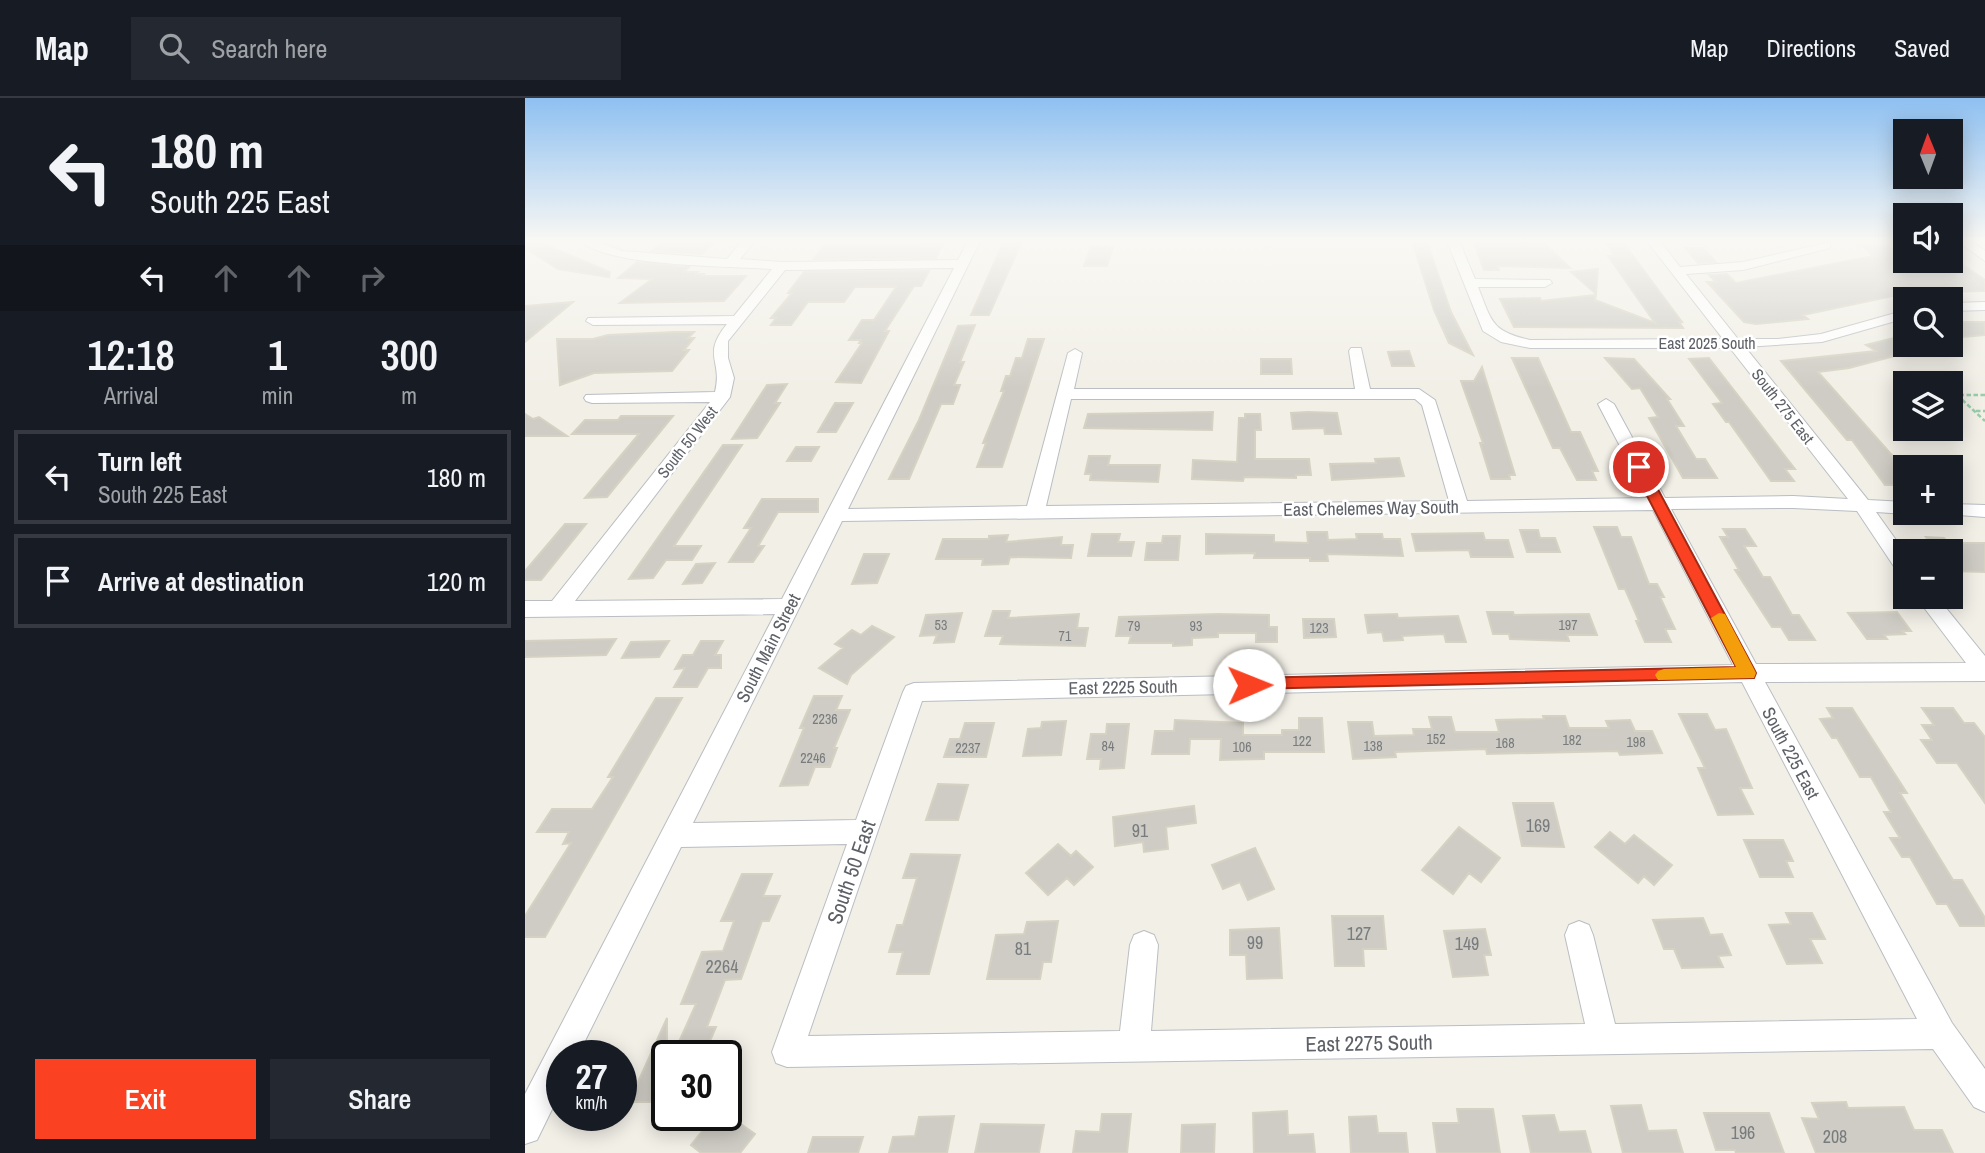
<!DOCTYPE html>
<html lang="en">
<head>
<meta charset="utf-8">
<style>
	body { margin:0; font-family:"Archivo Narrow",sans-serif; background:#242831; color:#f1f3f6; height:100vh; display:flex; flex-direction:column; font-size:26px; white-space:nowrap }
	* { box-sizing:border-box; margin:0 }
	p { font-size:23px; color:#9ea1a6 }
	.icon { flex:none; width:38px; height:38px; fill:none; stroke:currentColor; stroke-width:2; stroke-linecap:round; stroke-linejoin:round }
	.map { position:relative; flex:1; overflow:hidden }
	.side { display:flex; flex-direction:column; background:#171b24; width:525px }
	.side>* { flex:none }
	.top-card { background:#171b24; color:#f1f3f6; overflow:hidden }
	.needle { width:46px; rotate:359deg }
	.fabs { position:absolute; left:1368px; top:21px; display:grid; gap:14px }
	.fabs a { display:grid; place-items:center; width:70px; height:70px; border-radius:0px; background:#171b24; box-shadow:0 4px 18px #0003; font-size:35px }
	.speed { position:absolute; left:21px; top:942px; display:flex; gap:14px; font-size:35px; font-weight:700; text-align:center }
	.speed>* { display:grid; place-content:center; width:91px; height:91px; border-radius:50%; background:#171b24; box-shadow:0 4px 18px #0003; line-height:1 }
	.speed small { font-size:18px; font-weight:400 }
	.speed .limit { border:4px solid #111; border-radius:10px; background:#fff; color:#111 }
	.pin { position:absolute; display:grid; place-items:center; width:60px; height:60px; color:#fff; margin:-30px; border:4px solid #fff; border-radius:50%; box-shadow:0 2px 7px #0007 }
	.me { position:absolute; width:77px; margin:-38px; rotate:89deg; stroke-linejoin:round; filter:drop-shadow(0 0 5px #0008) }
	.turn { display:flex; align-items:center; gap:24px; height:147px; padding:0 35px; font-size:32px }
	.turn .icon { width:91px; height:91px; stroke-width:2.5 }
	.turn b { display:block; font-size:49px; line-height:60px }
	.lanes { display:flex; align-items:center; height:66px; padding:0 35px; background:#0003; justify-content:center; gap:35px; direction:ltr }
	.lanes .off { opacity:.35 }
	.eta { display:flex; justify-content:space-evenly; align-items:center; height:119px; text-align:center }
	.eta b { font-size:42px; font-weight:600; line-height:49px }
	.cta { display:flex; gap:14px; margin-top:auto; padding:14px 35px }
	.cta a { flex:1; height:80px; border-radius:0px; background:#fa4222; color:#fff; font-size:28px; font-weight:600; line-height:80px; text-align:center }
	.cta a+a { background:#242831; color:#f1f3f6 }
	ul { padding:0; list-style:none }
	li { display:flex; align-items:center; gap:21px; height:94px; margin:0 14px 10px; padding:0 21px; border:4px solid #363941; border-radius:0px }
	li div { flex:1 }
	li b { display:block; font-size:26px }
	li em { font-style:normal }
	header { display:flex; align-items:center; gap:42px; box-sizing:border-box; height:98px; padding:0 35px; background:#171b24; border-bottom:2px solid #363941 }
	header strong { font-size:33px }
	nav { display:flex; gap:38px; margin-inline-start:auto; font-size:24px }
	.search { width:490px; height:63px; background:#242831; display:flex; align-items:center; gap:18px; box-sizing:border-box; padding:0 24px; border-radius:0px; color:#9ea1a6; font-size:26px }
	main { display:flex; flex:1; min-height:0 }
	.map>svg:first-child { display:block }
</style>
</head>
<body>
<header>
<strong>Map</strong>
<div class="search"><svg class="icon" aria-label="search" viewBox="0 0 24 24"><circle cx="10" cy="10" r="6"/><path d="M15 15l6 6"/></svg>Search here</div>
<nav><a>Map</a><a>Directions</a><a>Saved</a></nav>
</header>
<main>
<section class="side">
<div class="top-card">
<div class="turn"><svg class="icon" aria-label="left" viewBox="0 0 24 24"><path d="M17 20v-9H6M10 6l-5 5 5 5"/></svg><div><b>180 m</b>South 225 East</div></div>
<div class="lanes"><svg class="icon" aria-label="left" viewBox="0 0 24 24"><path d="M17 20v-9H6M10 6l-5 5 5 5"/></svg><svg class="icon off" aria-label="ahead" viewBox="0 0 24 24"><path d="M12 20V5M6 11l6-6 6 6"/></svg><svg class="icon off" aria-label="ahead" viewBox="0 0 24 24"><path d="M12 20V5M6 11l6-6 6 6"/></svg><svg class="icon off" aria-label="right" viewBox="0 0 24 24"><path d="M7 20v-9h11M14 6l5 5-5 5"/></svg></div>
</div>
<div class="eta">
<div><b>12:18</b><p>Arrival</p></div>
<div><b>1</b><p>min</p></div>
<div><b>300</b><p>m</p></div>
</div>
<ul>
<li><svg class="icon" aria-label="left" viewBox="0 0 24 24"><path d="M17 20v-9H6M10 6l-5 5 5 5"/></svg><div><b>Turn left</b><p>South 225 East</p></div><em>180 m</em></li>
<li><svg class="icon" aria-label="arrive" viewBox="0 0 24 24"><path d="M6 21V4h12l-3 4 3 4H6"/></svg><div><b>Arrive at destination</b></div><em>120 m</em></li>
</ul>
<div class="cta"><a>Exit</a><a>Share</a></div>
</section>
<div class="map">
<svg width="1460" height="1055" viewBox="0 0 1460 1055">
	<rect width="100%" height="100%" fill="#f1efe6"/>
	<path fill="#ceccc4" stroke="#d6d2c3" stroke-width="2" d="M0,143H11L85,174L84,179L33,171L0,150Z
		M138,143H190L177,156L127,153Z
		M479,143H497L464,217H446Z
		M887,143H900L903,147L926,214L948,257L924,245L909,212Z
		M948,143H1017L1045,170L972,168L974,172H959Z
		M1080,143H1097L1157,224H1154L1158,230L989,229L975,201L1015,200L1016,203L1071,197L1070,202L1130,225L1083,158H1090Z
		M418,146L411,160L289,161L299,147Z
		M1336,147H1362L1385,167L1426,166V159L1460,182V193L1371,195L1373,197L1278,217L1283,221L1231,226L1219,224L1182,184H1191L1184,177L1202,176L1211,185L1348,158Z
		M566,149H588L582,168H559Z
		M1160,150H1179L1191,164L1173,165Z
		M112,164L164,169L159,174H173L171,176H179L177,178H221L199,203L95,205L127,181L93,180Z
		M1073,171L1071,196L1046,174Z
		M404,173L396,188H389L360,233H364L336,285L311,284L337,245H334L336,242H324L337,222H349L371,189H330L319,204H283L266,227H246L251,220H246L267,195H263L279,174Z
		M48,204L0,244V208Z
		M1426,224H1460V237L1426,240Z
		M450,227L435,264H439L429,287H435L428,306H416L384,381H364L394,322L433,228Z
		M150,234H169L163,240H169L159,252H164L147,273L69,275L35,287L32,241H68L83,237Z
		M1381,237V255L1324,270L1293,274L1381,373V387H1360L1327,342H1322L1256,263L1351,253L1341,247Z
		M503,241H519L477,369H452L461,345H458L479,293H476L481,278H485L491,260H497Z
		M884,253L889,268H867L863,254Z
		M987,260H1013L1046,334H1055L1073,373H1067L1071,382H1052L1035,350H1028Z
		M1080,260L1109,261L1145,301H1142L1159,328H1151L1171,361H1180L1192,380H1158L1124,320L1133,319L1115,290L1107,291Z
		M1184,260L1270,371H1260L1269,383H1246L1204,324H1201L1188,306L1197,305L1164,261Z
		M736,261H766L767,276H736Z
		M957,269L990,377H984L985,381H966L955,345H958L936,283H949Z
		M262,286L250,305H255L232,340L207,341L242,287Z
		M310,305H328L311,334H293Z
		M688,314L687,332L559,330L563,316Z
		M783,314L812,315L816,336H800L799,330L768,331L766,315Z
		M0,316L8,321L14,319L42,338H0Z
		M720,316H735L736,332H730V361H784L786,377H771V380L719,379L718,383L667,381L668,362L712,364L714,320H720Z
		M96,318H148L82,399L60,400L114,336H47L60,322H93Z
		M198,347H217L149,448H176L167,462H141L128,480L104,481Z
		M271,349H294L286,363H262Z
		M564,358H585L583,367H635L633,384L565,382L566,376H560Z
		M874,360L879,378L807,382L805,366L851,365L850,361Z
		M237,401H293V414H253L233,448H239L228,464H204L226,430H219Z
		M40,426H61L16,482H0V473Z
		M1069,429H1092L1096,439H1106L1124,486H1132L1139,499H1135L1150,531H1140L1146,544H1120L1111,523H1114L1100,491H1094Z
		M1198,431H1220L1231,448H1219L1238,479H1245L1267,517H1274L1290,542H1264L1256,529H1247L1210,472H1214L1195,439H1203Z
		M995,432H1013L1015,440H1030L1035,454H1002Z
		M782,434H802L803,442L832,441L831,436H857L858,441H875L878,458L802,456L803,463H785V460H729L730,455L681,456V436L749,437V444L783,445Z
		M958,435L960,442H983L988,459H946L944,452L891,453L887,436Z
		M567,436H595L593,444H609L606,458H563Z
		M483,437L481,444L537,439L536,447H548L546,460L485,459L483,466L457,467L458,461H411L418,441H464V438Z
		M638,438H655L653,462H620L622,445H637Z
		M1401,439L1419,440L1426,449V445H1460V474L1426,473V453H1412Z
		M339,456H364L352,485L327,486Z
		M190,465L177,485L158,486L171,466Z
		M468,513H485L483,520L554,516L552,530H563L560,548L475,546L478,538H460Z
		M962,514H988L989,517L1064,516L1072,537H1042L1044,543L985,541L984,536H968Z
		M1372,514L1386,533H1377L1380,536L1359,537L1362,541H1342L1323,515Z
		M437,515L429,544L409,545L412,537L395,538L401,517Z
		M693,516L744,517V529H752V544H731V535H693V539L667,540V547L648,548V545H604L606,538H591L594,519Z
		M872,516L873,520L933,518L941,544H921L919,536L877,538L878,542L859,543L857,534L843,535L840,517Z
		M778,521H809L811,539L779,540Z
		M347,528L369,539L326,577L322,586L294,570L318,550L310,546L327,532L336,537Z
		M91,541L81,557L0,559V543Z
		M144,543L134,559L97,560L106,544Z
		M176,543H198L190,557H196V570H183L172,589H149L160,570L150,571L158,557H168Z
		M289,598H317L311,612H325L309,650H312L305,669H290L283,687L255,688L279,630H275Z
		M131,600H157L20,839H0V818L46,745L38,746L44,734H12L27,711H67L88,679H83Z
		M1302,610H1327L1382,695H1375L1428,782H1437L1460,820V828H1435L1422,806H1412L1385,759H1377L1365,740H1375L1359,714H1366L1346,679H1335L1312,640H1307L1295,621L1308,620Z
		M1397,610H1428L1439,625H1449L1460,639V705L1432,665H1412L1396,642H1407L1397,627H1409Z
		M1154,616H1182L1190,632L1201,631L1227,690H1215L1228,716L1193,717L1173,670H1180Z
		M1018,618H1040L1044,630H1084L1081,623L1105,622L1110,633H1127L1137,655L1095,657L1093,653L962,656L961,651L870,654L871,659L828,661L823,624H847L849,638L889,637L888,631H907L904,619H926L930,634H974L971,622L1019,621Z
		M774,620H797L799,654H739V661L695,662L696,641H665L664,656H627L630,633H649L650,622L718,625V637H757V632H774Z
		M541,623L536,657L498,658L503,631L516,630L517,624Z
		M440,625H469L461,659H419L425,641H435Z
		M582,626H604L599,670L575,671L576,661H562L566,636H581Z
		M413,686L443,687L433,722H401Z
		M988,705H1028L1039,749L997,748Z
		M669,708L671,725L641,729L643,751L619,754L618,744L590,748L588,719Z
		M934,729L975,760L956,784L944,775L928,796L897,772Z
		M1085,734L1100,746L1109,737L1147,767L1129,787L1119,778L1113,785L1070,749Z
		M1219,742H1258L1268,763H1261L1268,779H1235Z
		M533,746L546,758L551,753L568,769L549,787L542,780L523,797L501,775Z
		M730,750L749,791L723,802L715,784L698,791L687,767Z
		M386,756L435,757L404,876H372L378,854H364L372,827H378L392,780H378Z
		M217,776H247L238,798H255L244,823H237L216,881L200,882L182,929H191L179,957H148L171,906H156L177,854L198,853L209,823H196Z
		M1261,815H1287L1300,841H1285L1297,865L1262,866L1244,827L1266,826Z
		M807,818H858L861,851H838L839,868H810Z
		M1178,820L1185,837L1197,836L1206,857L1193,858L1198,869L1157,870L1149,851H1139L1128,822Z
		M533,823L526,864H518L515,881H462L471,837L499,836L502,824Z
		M754,830L757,880L722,881L721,857H705V832Z
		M960,831L966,857H959L963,877L928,879L919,833Z
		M142,920V1004H104Z
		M1321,1004L1323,1010L1379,1009L1389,1032H1417L1428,1055H1291L1277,1020L1294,1021L1287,1005Z
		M1116,1007L1123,1033L1151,1032L1158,1055H1098L1086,1008Z
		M932,1011H968L975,1055H912L908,1025H934Z
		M762,1013L763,1037L788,1036L790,1055H729L728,1015Z
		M1179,1015H1244L1259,1055H1211L1210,1052H1191Z
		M577,1016H606L602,1055H548L551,1033L575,1034Z
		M190,1017H203L230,1036L215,1055H176L166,1047Z
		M1029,1017L1034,1034L1060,1033L1066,1055H1006L998,1018Z
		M429,1018L422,1055H364L368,1039L390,1038L394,1019Z
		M851,1018L853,1035H881L883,1055H826L824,1019Z
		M456,1026L519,1027L514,1055H450Z
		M690,1026L689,1055H656L657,1027Z
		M288,1039H338L333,1055H283Z"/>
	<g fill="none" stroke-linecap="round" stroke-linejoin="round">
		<g stroke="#babdc2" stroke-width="2">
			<path id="minor" d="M57,143H71L97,153L202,161L217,143H230L215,161L256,164L433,162L443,143H455L323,411L502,408L543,255L550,251L557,255L549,291H830L824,253L826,250H836L845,291H894L910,302L942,403L1122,400L1073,306L1081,301L1089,306L1140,400L1268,398L1323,401L1205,250H1005L976,244L958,233L922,143H934L950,181L1025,182L1027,185L1020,189H953C967,223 965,233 1005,242L1198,241L1122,143H1135L1155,169L1218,164L1305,144V150L1218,172L1161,176L1213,241H1253L1296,236L1381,212V220L1297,244L1220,249L1343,402L1381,404V415H1385L1381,416L1351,414L1381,456V478L1374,476L1332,413L1268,410L1146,411L1231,566L1441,565L1391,499H1412L1460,558V583L1240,584L1427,925L1460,971V1014L1449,1009L1408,951L262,969L251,965L247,954L322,746L156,749L53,957H37V991L12,1042L0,1046V996L250,516L0,519V503H27L185,304L67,305L61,303L59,300L61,297L190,294C198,261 176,258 202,226L68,227L61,223L63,220L209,218L247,171C208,168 80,169 57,143ZM429,170L257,501L50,503L205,299L209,280L203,260V243L260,172ZM546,301H890L897,307L924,403L521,408ZM1128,412L1208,567L389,585L381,588L378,594L331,722L168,725L317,423ZM1217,584L1392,921L1090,926L1068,837L1064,827L1054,823L1044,827L1040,837L1060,926L626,933L633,847L629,837L619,833L609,837L605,847L595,933L283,938L397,603Z
				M1432,143H1446L1460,153V163Z
				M1460,204V212L1426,213V205Z
				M1426,406L1460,407V419L1420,416L1426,415Z"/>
		</g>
		<path stroke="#98ccab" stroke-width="2.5" stroke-dasharray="4.5 2.5" stroke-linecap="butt" d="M1460,297H1432L1460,323
			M1451,313H1460"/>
		<use href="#minor" fill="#fff" fill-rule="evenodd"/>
	</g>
	<linearGradient id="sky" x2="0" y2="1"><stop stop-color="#8ec0f1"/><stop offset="0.49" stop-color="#f9f8f4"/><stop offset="1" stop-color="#f9f8f4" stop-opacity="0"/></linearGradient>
	<rect width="1460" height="291" fill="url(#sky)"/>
	<path fill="#fa4222" stroke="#a22b16" stroke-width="2" d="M1114,365L1121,369L1229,571L1231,575L1229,580L718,591L715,587L718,582L724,580L1211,569L1107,369Z"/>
	<path fill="#f59e0b" d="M1194,515L1200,516L1229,571L1231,575L1229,580L1133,582L1130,577L1133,573L1139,571L1211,569L1186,520Z"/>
	<g text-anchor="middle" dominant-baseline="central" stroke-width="5" stroke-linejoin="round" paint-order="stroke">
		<g font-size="14" fill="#797c7e">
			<text x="416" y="527">53</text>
			<text x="1043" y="527">197</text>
			<text x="609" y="528">79</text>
			<text x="671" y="528">93</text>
			<text x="794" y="530">123</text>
			<text x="540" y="538">71</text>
			<text x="300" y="621">2236</text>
			<text x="911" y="641">152</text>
			<text x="1047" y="642">182</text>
			<text x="777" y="643">122</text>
			<text x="1111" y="644">198</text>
			<text x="980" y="645">168</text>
			<text x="583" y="648">84</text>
			<text x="848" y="648">138</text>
			<text x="717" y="649">106</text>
			<text x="443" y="650">2237</text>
			<text x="288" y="660">2246</text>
		</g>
		<g font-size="16" fill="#5d6167" stroke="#fff">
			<text x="1182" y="245">East 2025 South</text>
			<text transform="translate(1258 308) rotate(52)">South 275 East</text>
			<text transform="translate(162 344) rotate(-52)">South 50 West</text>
		</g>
		<g font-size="18" fill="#5d6167" stroke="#fff">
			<text transform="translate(846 410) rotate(-1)">East Chelemes Way South</text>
			<text transform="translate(243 550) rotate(-63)">South Main Street</text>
			<text transform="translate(598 589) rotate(-1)">East 2225 South</text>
			<text transform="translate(1266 655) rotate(62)">South 225 East</text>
		</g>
		<g font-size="18" fill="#797c7e">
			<text x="1013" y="727">169</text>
			<text x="615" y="732">91</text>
			<text x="834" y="835">127</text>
			<text x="730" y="844">99</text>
			<text x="942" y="845">149</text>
			<text x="498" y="850">81</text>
			<text x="197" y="868">2264</text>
			<text x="1218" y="1034">196</text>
			<text x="1310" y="1038">208</text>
		</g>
		<g font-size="21" fill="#5d6167" stroke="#fff">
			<text transform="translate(326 774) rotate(-71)">South 50 East</text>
			<text transform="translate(844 945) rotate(-1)">East 2275 South</text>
		</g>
	</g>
</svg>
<div class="fabs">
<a><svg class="needle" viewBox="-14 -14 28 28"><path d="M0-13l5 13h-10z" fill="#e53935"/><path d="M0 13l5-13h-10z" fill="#9ea1a6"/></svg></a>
<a><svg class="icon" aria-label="sound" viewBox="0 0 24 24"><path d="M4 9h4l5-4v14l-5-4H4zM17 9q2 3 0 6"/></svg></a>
<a><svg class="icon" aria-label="search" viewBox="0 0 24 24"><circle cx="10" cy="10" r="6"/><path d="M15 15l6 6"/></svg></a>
<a><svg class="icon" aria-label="layers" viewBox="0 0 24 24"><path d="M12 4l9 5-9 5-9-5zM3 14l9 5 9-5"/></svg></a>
<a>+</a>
<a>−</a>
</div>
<div class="speed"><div>27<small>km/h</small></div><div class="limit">30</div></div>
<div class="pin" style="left:1114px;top:369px;background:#d93025"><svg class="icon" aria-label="arrive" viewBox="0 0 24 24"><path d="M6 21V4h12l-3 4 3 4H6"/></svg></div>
<svg class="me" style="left:724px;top:587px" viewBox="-20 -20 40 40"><circle r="19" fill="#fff"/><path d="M0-13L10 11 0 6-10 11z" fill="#fa4222"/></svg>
</div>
</main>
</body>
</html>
